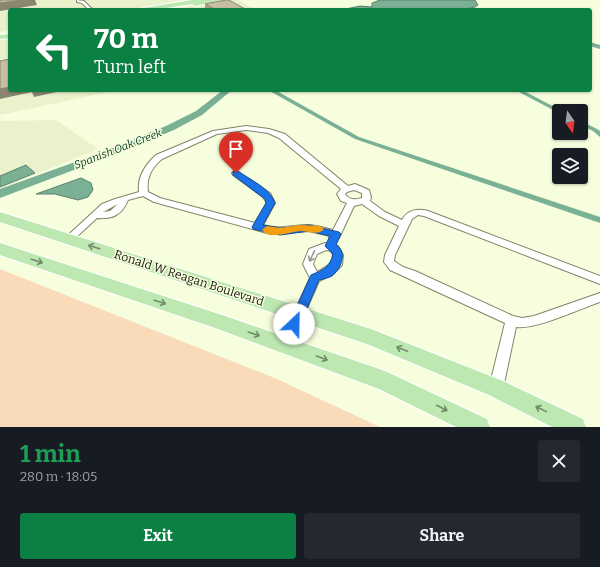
<!DOCTYPE html>
<html lang="en">
<head>
<meta charset="utf-8">
<style>
	body { margin:0; font-family:Bitter,serif; background:#242831; color:#f1f3f6; height:100vh; display:flex; flex-direction:column; font-size:15px; white-space:nowrap }
	* { box-sizing:border-box; margin:0 }
	p { font-size:13px; color:#9ea1a6 }
	.icon { flex:none; width:22px; height:22px; fill:none; stroke:currentColor; stroke-width:2; stroke-linecap:round; stroke-linejoin:round }
	.map { position:relative; height:427px; overflow:hidden }
	.side { display:flex; flex-direction:column; background:#171b24; flex:1 }
	.side>* { flex:none }
	.guide { position:absolute; left:8px; top:8px; width:584px; height:84px; border-radius:4px; box-shadow:0 1px 3px #0004; background:#0b8043; color:#fff; overflow:hidden }
	.needle { width:26px; rotate:166deg }
	.fabs { position:absolute; left:552px; top:104px; display:grid; gap:8px }
	.fabs a { display:grid; place-items:center; width:36px; height:36px; border-radius:4px; background:#171b24; box-shadow:0 1px 3px #0004; font-size:20px }
	.pin { position:absolute; display:grid; place-items:center; width:34px; height:34px; color:#fff; margin:-41px -17px; border-radius:50% 50% 50% 0; rotate:-45deg; box-shadow:0 0 4px #0007 }
	.pin .icon { rotate:45deg }
	.me { position:absolute; width:44px; margin:-22px; rotate:24deg; stroke-linejoin:round; filter:drop-shadow(0 0 3px #0008) }
	.turn { display:flex; align-items:center; gap:14px; height:84px; padding:0 20px; font-size:18px }
	.turn .icon { width:52px; height:52px; stroke-width:2.5 }
	.turn b { display:block; font-size:28px; line-height:34px }
	.round { display:grid; place-items:center; flex:none; width:42px; height:42px; border-radius:4px; background:#242831 }
	.overview { display:flex; align-items:center; justify-content:space-between; height:68px; padding:0 20px }
	h1 { font-size:24px; font-weight:700; line-height:30px; color:#1e9e55 }
	.button { display:flex; gap:8px; margin-top:auto; padding:8px 20px }
	.button a { flex:1; height:46px; border-radius:4px; background:#0b8043; color:#fff; font-size:16px; font-weight:700; line-height:46px; text-align:center }
	.button a+a { background:#242831; color:#f1f3f6 }
	.map>svg:first-child { display:block }
</style>
</head>
<body>
<div class="map">
<svg width="600" height="427" viewBox="0 0 600 427">
	<rect width="100%" height="100%" fill="#f7fede"/>
	<path fill="#eaf2cb" d="M0,0H196L136,10H10V30L0,32Z
		M226,0H238L256,10H167Z
		M10,37V90H118L0,115V39Z
		M56,120L98,149L0,189V121Z"/>
	<path fill="#f9dbb9" d="M0,269L277,379L380,427H0Z"/>
	<path fill="#7ab094" stroke="#5c826c" d="M380,0H475L478,5L475,7L461,10H341L360,6L372,7V3Z
		M26,165L35,173L0,187V176Z
		M81,178L91,183L93,190L88,197L78,200L55,194H36Z"/>
	<g fill="none" stroke-linecap="round" stroke-linejoin="round">
		<path fill="#7ab094" fill-rule="evenodd" d="M268,90H275L359,137L600,217V223L355,139Z
			M515,90H522L562,111L557,112Z
			M581,121L597,129L600,131V137L593,131L581,125Z"/>
		<path fill="#7ab094" fill-rule="evenodd" d="M590,42L600,45V49L590,46Z
			M223,90H232L202,115L174,130L108,157L0,198V189L100,153L166,126L196,111Z"/>
		<g stroke="#808569" stroke-width="2">
			<path id="street" d="M77,0L84,1L93,10H89L82,3L77,2Z
				M246,126L269,129L285,134L348,186L355,184L369,190L371,197L370,201L385,212L402,220C407,210 418,208 428,211L600,276V284L424,216L418,215L412,219L395,255L394,261L403,267L415,271L513,316L522,318L534,316L600,293V302C579,309 536,330 516,327L503,388L501,392L496,394L491,392L489,388L505,323L390,270L384,262L385,255L399,226L379,216L362,204L354,206L339,238L337,240H331L329,238L330,236L309,231L271,234L154,202L143,196L128,200C122,215 113,219 97,218L72,241H66L64,239L66,237L102,204L115,199L139,192C137,177 146,164 156,155L213,131ZM246,130L268,133L279,138L341,189L337,194L341,201L347,203L333,230C325,228 316,225 308,225C292,225 278,230 263,225L275,203L270,193L236,171L232,173L233,175L263,197L267,203L255,223L160,198L148,192C146,178 152,167 162,159L217,134ZM354,190L362,193V198C356,200 349,200 345,194L347,192ZM118,204L110,211L103,212Z
				M325,243L338,246L343,255L342,265L333,274L319,281L289,349L285,350L281,349L279,345L310,278L303,264L309,249ZM326,250L331,251L333,255L332,263L317,272L313,264L317,254Z"/>
		</g>
		<g stroke="#fff" stroke-width="2">
			<path id="primary" d="M192,0H223L195,6L192,4L154,10H140L143,8Z
				M10,34V38L0,39V35Z
				M0,212L371,329L503,381L583,419L586,427H552L489,395L367,344L0,222Z
				M0,243L222,315L385,371L487,419L490,427H456L379,389L218,329L0,255Z"/>
		</g>
		<use href="#street" fill="#fff" fill-rule="evenodd"/>
		<use href="#primary" fill="#bee8b2" fill-rule="evenodd"/>
	</g>
	<path fill="#aba48a" d="M205,4L247,10H205Z"/>
	<path fill="#8b8671" d="M22,0H35L37,5L0,11V3Z
		M10,87V90H66L34,97L32,92L0,99V89Z"/>
	<path fill="#c7bfa1" stroke="#8b8671" d="M0,0H22L0,3Z
		M226,0H229L247,10H216L205,4Z
		M10,59V87L0,89V61Z"/>
	<defs><path id="oneway-shaft" d="M-6 0H5M1.5-3L5.5 0L1.5 3" fill="none" stroke-width="1.6" stroke-linecap="round" stroke-linejoin="round"/></defs>
	<g stroke="#728a68">
		<use href="#oneway-shaft" transform="translate(94 247) rotate(-162)"/>
		<use href="#oneway-shaft" transform="translate(37 261) rotate(18)"/>
		<use href="#oneway-shaft" transform="translate(160 302) rotate(18)"/>
		<use href="#oneway-shaft" transform="translate(254 334) rotate(19)"/>
		<use href="#oneway-shaft" transform="translate(402 349) rotate(-159)"/>
		<use href="#oneway-shaft" transform="translate(322 358) rotate(20)"/>
		<use href="#oneway-shaft" transform="translate(442 408) rotate(27)"/>
		<use href="#oneway-shaft" transform="translate(541 409) rotate(-154)"/>
	</g>
	<use stroke="#969792" href="#oneway-shaft" transform="translate(312 256) rotate(116)"/>
	<path fill="#1a73e8" stroke="#114b97" d="M233,171H238C250,180 270,188 275,203L263,225L280,228L309,225L339,232L341,234L336,245C348,252 341,269 332,276C328,278 323,279 319,280L299,327L294,329L290,327L289,324L311,275C323,270 330,267 333,254L325,246L330,236L309,231L280,235L253,229L252,227L266,203L265,199L233,175Z"/>
	<path fill="#f59e0b" d="M300,225L320,226L324,229C319,236 307,231 300,231C289,232 270,240 262,230L267,226L280,228Z"/>
	<g text-anchor="middle" dominant-baseline="central" stroke-width="3" stroke-linejoin="round" paint-order="stroke">
		<g font-size="11" font-style="italic" fill="#063623" stroke="#f7fede">
			<text transform="translate(118 149) rotate(-21)">Spanish Oak Creek</text>
		</g>
		<g font-size="12" fill="#16180d" stroke="#f7fede">
			<text transform="translate(189 278) rotate(18)">Ronald W Reagan Boulevard</text>
		</g>
	</g>
</svg>
<div class="fabs">
<a><svg class="needle" viewBox="-14 -14 28 28"><path d="M0-13l5 13h-10z" fill="#e53935"/><path d="M0 13l5-13h-10z" fill="#9ea1a6"/></svg></a>
<a><svg class="icon" aria-label="layers" viewBox="0 0 24 24"><path d="M12 4l9 5-9 5-9-5zM3 14l9 5 9-5"/></svg></a>
</div>
<div class="pin" style="left:236px;top:173px;background:#d93025"><svg class="icon" aria-label="arrive" viewBox="0 0 24 24"><path d="M6 21V4h12l-3 4 3 4H6"/></svg></div>
<svg class="me" style="left:294px;top:324px" viewBox="-20 -20 40 40"><circle r="19" fill="#fff"/><path d="M0-13L10 11 0 6-10 11z" fill="#1a73e8"/></svg>
<div class="guide">
<div class="turn"><svg class="icon" aria-label="left" viewBox="0 0 24 24"><path d="M17 20v-9H6M10 6l-5 5 5 5"/></svg><div><b>70 m</b>Turn left</div></div>
</div>
</div>
<section class="side">
<div class="overview"><div><h1>1 min</h1><p>280 m · 18:05</p></div><a class="round"><svg class="icon" aria-label="close" viewBox="0 0 24 24"><path d="M6 6l12 12M18 6L6 18"/></svg></a></div>
<div class="button"><a>Exit</a><a>Share</a></div>
</section>
</body>
</html>
